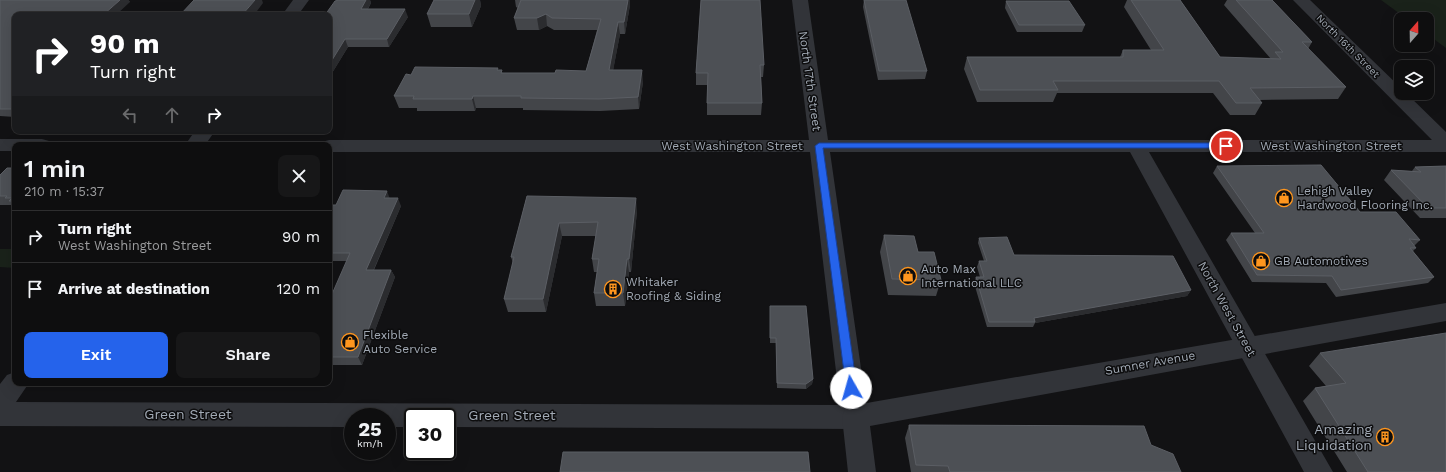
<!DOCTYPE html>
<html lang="en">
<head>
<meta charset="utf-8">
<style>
	body { margin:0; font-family:"Work Sans",sans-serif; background:#171718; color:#f1f3f6; height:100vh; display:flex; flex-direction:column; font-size:15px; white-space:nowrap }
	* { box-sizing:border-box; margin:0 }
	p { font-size:13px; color:#9b9c9e }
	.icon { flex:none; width:22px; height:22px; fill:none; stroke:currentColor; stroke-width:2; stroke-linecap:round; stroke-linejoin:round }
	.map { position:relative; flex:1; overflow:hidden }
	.panel { position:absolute; left:12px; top:142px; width:320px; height:244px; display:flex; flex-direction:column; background:#0e0e0f; border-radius:8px; box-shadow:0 4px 16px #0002,0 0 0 1px #2e2e2f }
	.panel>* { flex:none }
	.banner { position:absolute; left:12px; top:12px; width:320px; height:122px; border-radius:8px; box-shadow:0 4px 16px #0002,0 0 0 1px #2e2e2f; background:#202124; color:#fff; overflow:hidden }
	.needle { width:26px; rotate:20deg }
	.buttons { position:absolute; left:1394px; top:12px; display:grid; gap:8px }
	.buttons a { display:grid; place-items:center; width:40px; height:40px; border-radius:8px; background:#0e0e0f; box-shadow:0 4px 16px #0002,0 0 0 1px #2e2e2f; font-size:20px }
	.speed { position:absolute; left:344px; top:408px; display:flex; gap:8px; font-size:20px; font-weight:700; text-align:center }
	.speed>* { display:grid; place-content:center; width:52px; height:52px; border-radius:50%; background:#0e0e0f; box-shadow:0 4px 16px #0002,0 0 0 1px #2e2e2f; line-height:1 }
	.speed small { font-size:10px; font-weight:400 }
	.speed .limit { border:2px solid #111; border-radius:6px; background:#fff; color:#111 }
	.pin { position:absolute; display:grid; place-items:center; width:34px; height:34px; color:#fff; margin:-17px; border:2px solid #fff; border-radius:50%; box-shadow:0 1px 4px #0007 }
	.me { position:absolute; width:44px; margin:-22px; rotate:353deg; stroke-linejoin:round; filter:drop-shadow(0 0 3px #0008) }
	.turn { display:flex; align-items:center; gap:14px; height:84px; padding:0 12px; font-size:18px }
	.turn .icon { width:52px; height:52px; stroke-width:2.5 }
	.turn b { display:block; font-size:28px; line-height:34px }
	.lanes { display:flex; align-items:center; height:38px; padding:0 12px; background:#0003; justify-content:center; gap:20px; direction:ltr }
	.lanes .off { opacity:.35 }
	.round { display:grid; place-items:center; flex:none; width:42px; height:42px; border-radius:8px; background:#171718 }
	.head { display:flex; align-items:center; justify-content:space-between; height:68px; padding:0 12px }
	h1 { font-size:24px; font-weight:600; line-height:30px }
	.action { display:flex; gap:8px; margin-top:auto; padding:8px 12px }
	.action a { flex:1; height:46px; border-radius:8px; background:#2563eb; color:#fff; font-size:16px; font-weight:600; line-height:46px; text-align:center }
	.action a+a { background:#171718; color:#f1f3f6 }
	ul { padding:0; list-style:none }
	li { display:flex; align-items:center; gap:12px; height:52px; padding:0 12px; border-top:1px solid #2e2e2f }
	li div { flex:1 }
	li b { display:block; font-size:15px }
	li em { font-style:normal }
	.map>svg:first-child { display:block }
</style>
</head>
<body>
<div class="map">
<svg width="1446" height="472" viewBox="0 0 1446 472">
	<rect width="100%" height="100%" fill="#121214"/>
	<path fill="#1a221a" d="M1381,0H1446V48L1427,34V19H1407Z
		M0,249H15V268L0,267Z"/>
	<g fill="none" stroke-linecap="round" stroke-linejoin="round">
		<path fill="#323439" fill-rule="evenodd" d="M293,0H309L298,15H282Z
			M792,0H808L828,140H1432L1293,0H1310L1401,88V93H1406L1446,132V152H1149L1333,472H1304L1130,152H830L868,417L865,425L855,429L447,427V417H413V427H387V417H353V427L0,426V384L7,375L15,372V383H29L16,402L840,405L810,152H329V145H320L322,142L329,140H809Z
			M195,131H215L205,145H185Z
			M0,139H42L49,141L52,145H15V151H0Z"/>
		<path fill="#323439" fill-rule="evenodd" d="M1446,303V321L870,426L876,472H848L842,417L845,409L855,405Z"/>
	</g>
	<path fill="#434549" d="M0,0H128L130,2L15,15V117L0,116Z
		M339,0H370L371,3L368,9L408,17L389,47H348L329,78V15Z
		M434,0H480L481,6L472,27H431L427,14Z
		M515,0H630V5L625,34H620L613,70L643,82L639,109L600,111L523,110V108H476L475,111H417V108H399L394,96L411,75L498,70L503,73H555L586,71L597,30H554L547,26L539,30H517L514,18L518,8L516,7Z
		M701,0L764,65L763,77H761L762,103L761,115H707V85H696V73Z
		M864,0L927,71L925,79L878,80L863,7Z
		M1127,0H1180L1220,57L1271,59L1224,5L1227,0H1272L1312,42L1308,49L1346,87L1338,99L1259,100L1262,103L1255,115H1230L1213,93H1057L1053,102H977L964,69L967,57H1120L1123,50H1151L1124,7Z
		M1006,1L1085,25L1082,32H1017L1005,8Z
		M1217,166L1360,212L1420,240L1414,246L1416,248L1413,251L1434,277L1428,283L1336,297L1326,283L1252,282L1226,240L1231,233H1255L1213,173Z
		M1446,166V218H1420L1384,180L1391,170L1412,171L1415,167Z
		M15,168V208H13L11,205H0V175Z
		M527,196L637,211L631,272H629L625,306H596L594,293L597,272H594L592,259L596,236H562L546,312H508L504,299L513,263L511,257Z
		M390,198L401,206L374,270H391L395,277L362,365H329V301L347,261H329V205H336Z
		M884,235L918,252L941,280L936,296L888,295L880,252Z
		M979,238L1014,255L1191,290L1187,296L1035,323L1033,327H987L974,283L976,277H980L977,267L979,261H984L978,243Z
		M770,306L813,379L812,384L806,389L777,388L776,343H770Z
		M1320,353L1446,472H1347L1303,401L1315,388L1326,386L1309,366Z
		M909,425L1151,445L1181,472H911L905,438Z"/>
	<path fill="#2b2c2f" d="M120,0H128L130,2L116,15H103Z
		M255,0H262L263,3L254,15H242Z
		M366,0H370L371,3L363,17L361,9Z
		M475,0H480L481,6L472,27L469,14Z
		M628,0H630V5L625,34L624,22Z
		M405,9L408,17L389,47L387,39Z
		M546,14L547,26L539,30L537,18Z
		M618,22L620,34L611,82L609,70Z
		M345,39L348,47L329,78V65Z
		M642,70L643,82L639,109L638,97Z
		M473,96L476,108L475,111L472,99Z
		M387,191L390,199L384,198Z
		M398,198L401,206L370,278L366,270Z
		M636,198L637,211L631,272L629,259Z
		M559,223L562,236L546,312L543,299Z
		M627,259L629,272L625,306L623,293Z
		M391,270L395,277L362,365L358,357Z
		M1191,290L1187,296L1035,323V322L1034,318Z
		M813,379L812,384L806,389V384Z"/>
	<path fill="#4d5055" stroke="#5b5e64" d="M0,0H120L103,15H15V109H0Z
		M194,0H255L242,15H180Z
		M339,0H366L361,9H405L387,39H345L329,65V15H325L335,1Z
		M434,0H475L469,14H427Z
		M521,0H628L624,22H618L609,70H642L638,97L599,99L521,98V96H473L472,99H413L414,96H394L406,74L411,75L415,67L498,68L497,70H502L501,73H555L556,70L586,71L601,19L552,18L546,14L537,18H514Z
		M701,0H760L764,65H760L762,103H707L708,73H696Z
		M864,0H906L927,71H879Z
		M1131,0H1180L1220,57L1281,59L1275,52H1283L1236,0H1272L1312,42H1302L1346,87L1250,88L1262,103H1236L1219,81H1053L1058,90H980L967,57H1123V50H1164Z
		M1006,1H1069L1085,25H1019Z
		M1321,165L1360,212H1396L1420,240L1409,239L1416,248H1410L1434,277L1341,290L1332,276L1257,275L1231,233H1264L1217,166Z
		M1446,166V208H1428L1391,170L1421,172L1415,167Z
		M7,168H15V201H9L12,198H5L7,196H0V175Z
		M343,190L387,191L384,198H398L366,270H391L358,357H329V301L350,253H329V205H336Z
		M527,196L636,198L629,259H627L623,293H594L599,259H592L598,222L559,223L543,299H504L514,257H511Z
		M884,235L914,236L918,252H934L941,280L892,279Z
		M1007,237L1014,255L1173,256L1191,290L1034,318L1035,322H989L976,277H984L979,261H987L979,238Z
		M770,306H806L813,379L806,384L777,383L776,338H770Z
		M1446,333V472H1368L1315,388L1346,383L1320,353Z
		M909,425L1144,426L1151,445L1173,454L1181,472H950L948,466L916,465Z
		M563,452H808L810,472H560Z"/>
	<path fill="#2563eb" stroke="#184099" d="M819,143H1226L1230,146L1226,148H823L857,388L855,391L851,392L848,391L846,388L815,146Z"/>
	<defs>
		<g id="shop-ring" transform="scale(0.9)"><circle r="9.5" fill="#0d0d0e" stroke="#ff961e" stroke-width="1.5"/><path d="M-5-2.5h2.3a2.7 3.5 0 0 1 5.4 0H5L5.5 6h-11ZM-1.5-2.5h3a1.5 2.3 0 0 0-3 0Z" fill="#ff961e"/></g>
		<g id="building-ring" transform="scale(0.9)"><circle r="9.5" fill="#0d0d0e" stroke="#ff961e" stroke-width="1.5"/><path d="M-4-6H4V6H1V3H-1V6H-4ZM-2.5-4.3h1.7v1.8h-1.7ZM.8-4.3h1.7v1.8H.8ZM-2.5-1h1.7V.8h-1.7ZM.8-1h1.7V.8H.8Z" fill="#ff961e"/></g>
	</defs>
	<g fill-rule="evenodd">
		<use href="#shop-ring" x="1284" y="198"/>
		<use href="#shop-ring" x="1261" y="261"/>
		<use href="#shop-ring" x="908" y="276"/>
		<use href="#building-ring" x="613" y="289"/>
		<use href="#shop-ring" x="350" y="342"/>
		<use href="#building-ring" x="1385" y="437"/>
	</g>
	<g text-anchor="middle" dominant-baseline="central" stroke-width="3" stroke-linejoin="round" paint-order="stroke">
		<g font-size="10" fill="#a2aab5" stroke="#0d0d0e">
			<text transform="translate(1348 46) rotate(45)">North 16th Street</text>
		</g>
		<g font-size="12" fill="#a2aab5" stroke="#0d0d0e">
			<text transform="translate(810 81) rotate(82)">North 17th Street</text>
			<text x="732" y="146">West Washington Street</text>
			<text x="1331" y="146">West Washington Street</text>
			<text transform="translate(1227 309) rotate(61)">North West Street</text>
			<text transform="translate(1150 363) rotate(-10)">Sumner Avenue</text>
		</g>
		<g font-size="12" fill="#a2aab5" stroke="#0d0d0e" text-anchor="start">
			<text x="1297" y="191">Lehigh Valley<tspan x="1297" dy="14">Hardwood Flooring Inc.</tspan></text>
			<text x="1274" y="261">GB Automotives</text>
			<text x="921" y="269">Auto Max<tspan x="921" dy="14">International LLC</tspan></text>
			<text x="626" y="282">Whitaker<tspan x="626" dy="14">Roofing &amp; Siding</tspan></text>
			<text x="363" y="335">Flexible<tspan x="363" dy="14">Auto Service</tspan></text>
		</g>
		<g font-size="14" fill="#a2aab5" stroke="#0d0d0e">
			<text x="188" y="414">Green Street</text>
			<text x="512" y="415">Green Street</text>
		</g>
		<g font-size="14" fill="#a2aab5" stroke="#0d0d0e" text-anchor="end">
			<text x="1372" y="429">Amazing<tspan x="1372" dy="16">Liquidation</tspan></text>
		</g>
	</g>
</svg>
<div class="buttons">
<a><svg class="needle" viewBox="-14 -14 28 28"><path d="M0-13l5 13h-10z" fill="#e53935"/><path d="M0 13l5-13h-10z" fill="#9b9c9e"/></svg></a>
<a><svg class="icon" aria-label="layers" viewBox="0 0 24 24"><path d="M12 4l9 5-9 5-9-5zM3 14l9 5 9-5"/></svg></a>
</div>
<div class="speed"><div>25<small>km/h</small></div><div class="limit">30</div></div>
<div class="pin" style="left:1226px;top:146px;background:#d93025"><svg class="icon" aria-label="arrive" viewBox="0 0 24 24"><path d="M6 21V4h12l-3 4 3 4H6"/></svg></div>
<svg class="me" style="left:851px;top:388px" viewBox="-20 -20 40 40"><circle r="19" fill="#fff"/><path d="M0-13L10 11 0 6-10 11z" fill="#2563eb"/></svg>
<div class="banner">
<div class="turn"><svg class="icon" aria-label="right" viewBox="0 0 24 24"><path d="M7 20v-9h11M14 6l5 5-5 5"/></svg><div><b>90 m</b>Turn right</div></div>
<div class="lanes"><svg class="icon off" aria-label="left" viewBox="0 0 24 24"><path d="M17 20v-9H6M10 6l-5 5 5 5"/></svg><svg class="icon off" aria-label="ahead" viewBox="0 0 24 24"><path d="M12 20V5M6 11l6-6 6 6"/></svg><svg class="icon" aria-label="right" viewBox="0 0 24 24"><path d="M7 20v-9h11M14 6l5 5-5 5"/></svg></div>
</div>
<section class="panel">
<div class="head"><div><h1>1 min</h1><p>210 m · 15:37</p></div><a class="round"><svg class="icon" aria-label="close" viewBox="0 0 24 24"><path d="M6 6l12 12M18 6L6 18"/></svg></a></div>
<ul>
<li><svg class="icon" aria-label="right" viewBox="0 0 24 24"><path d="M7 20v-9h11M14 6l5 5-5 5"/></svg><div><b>Turn right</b><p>West Washington Street</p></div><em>90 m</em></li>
<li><svg class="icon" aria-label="arrive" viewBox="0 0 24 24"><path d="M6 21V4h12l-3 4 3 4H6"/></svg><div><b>Arrive at destination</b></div><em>120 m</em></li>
</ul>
<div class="action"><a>Exit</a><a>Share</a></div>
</section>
</div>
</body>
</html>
